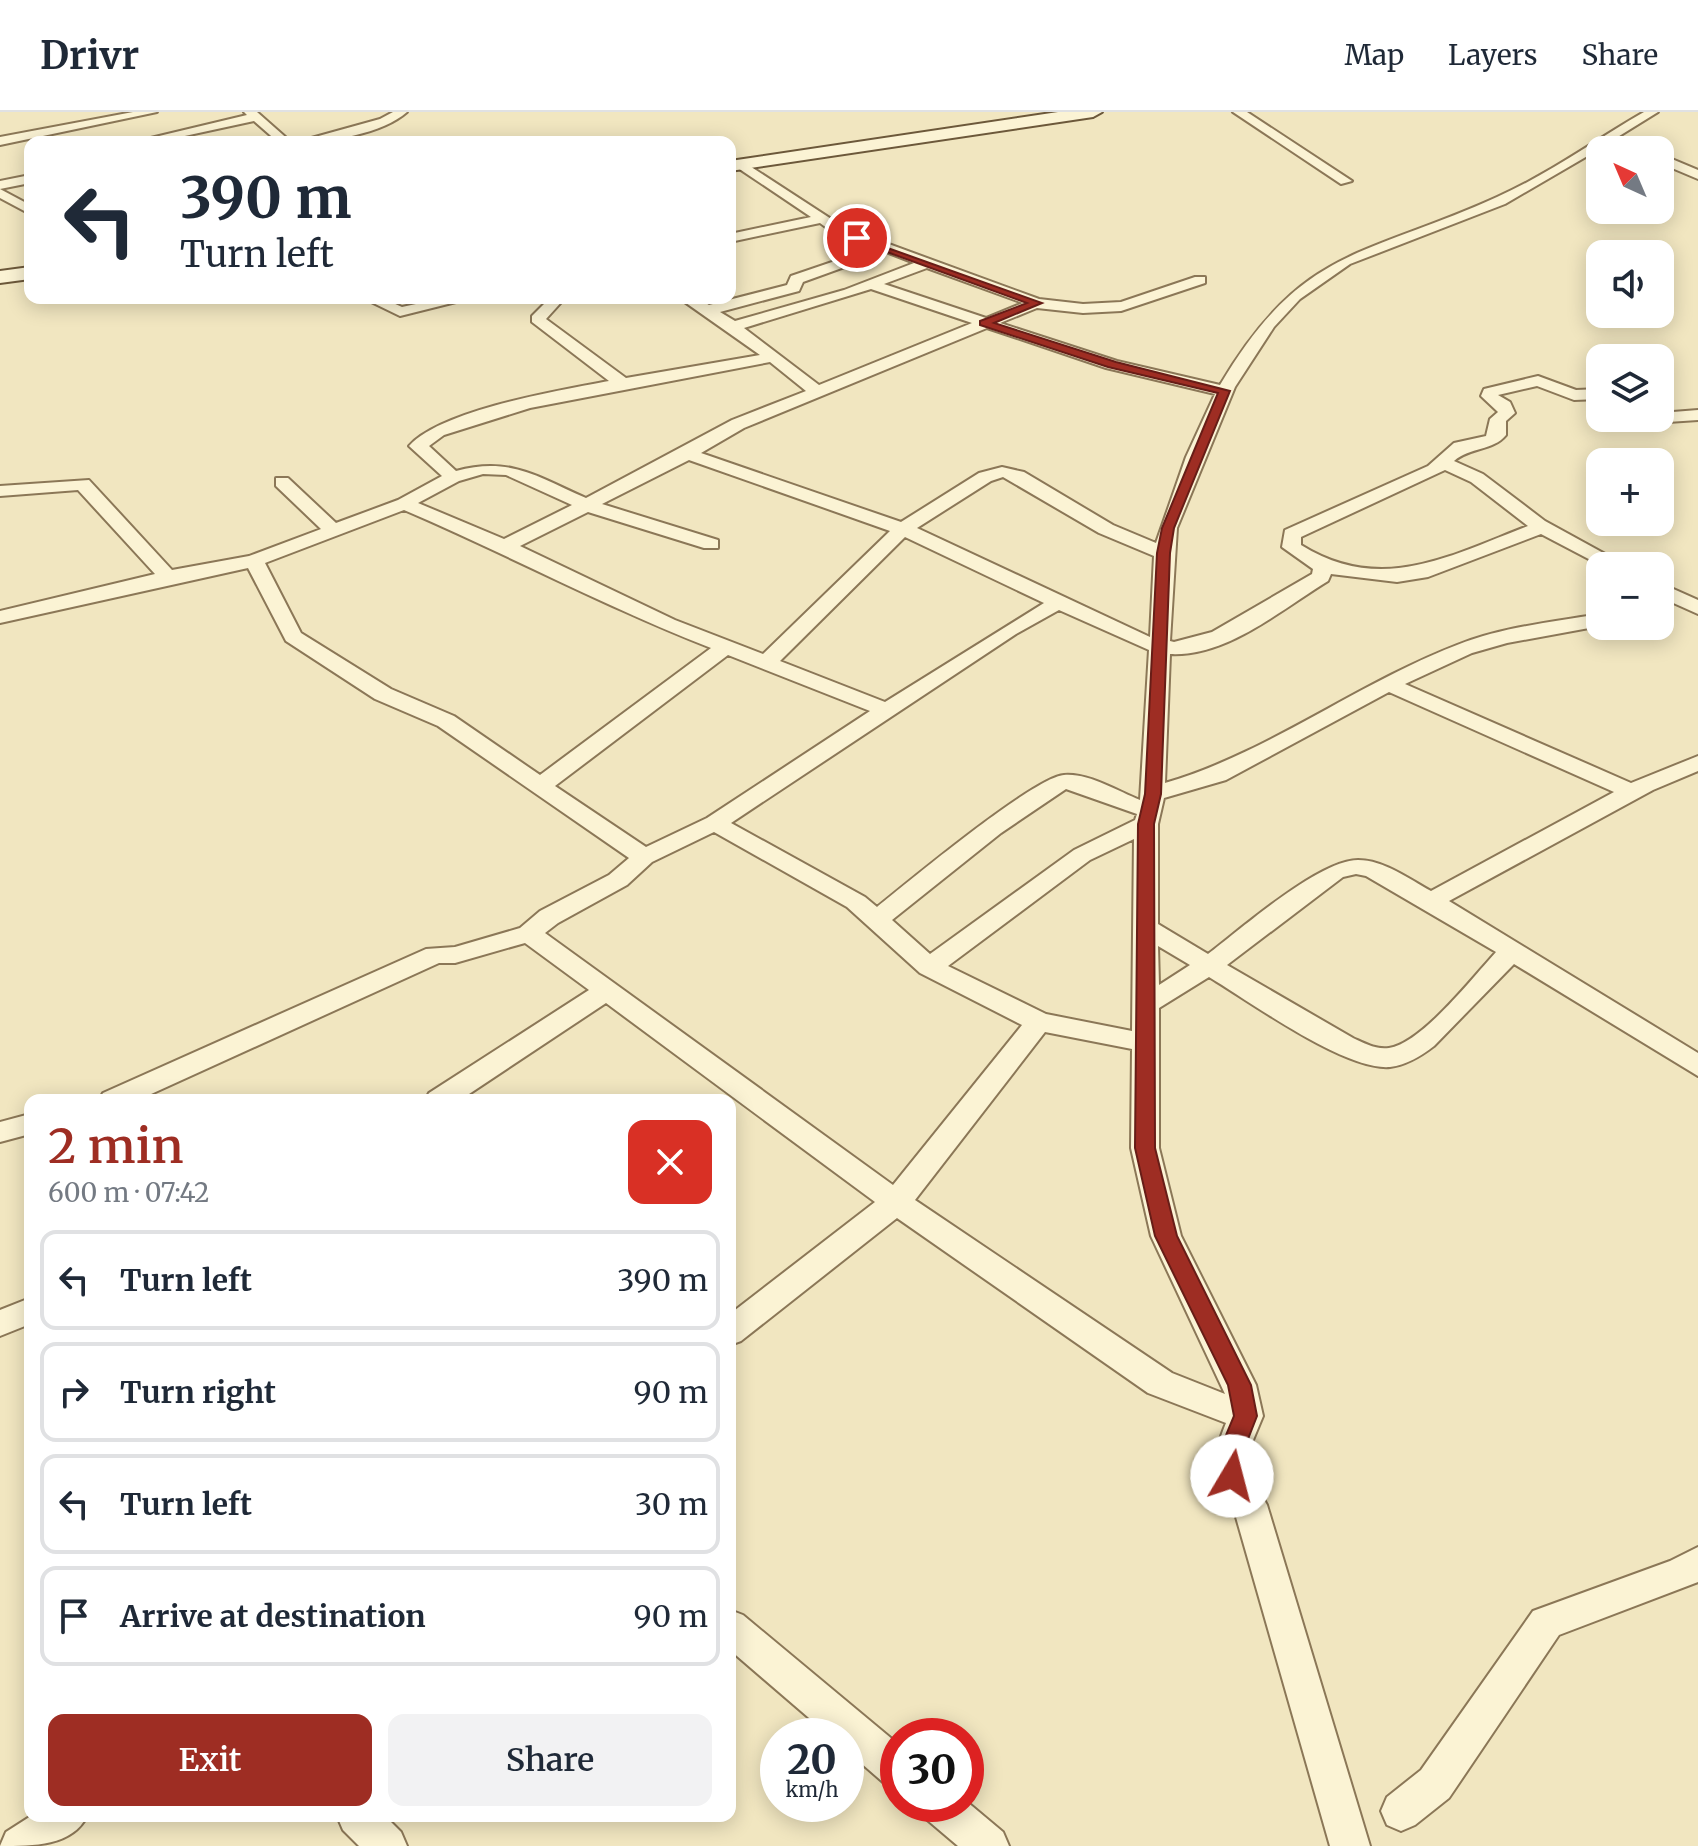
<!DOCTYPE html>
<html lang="en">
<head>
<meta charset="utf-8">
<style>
	body { margin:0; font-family:Merriweather,serif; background:#f2f2f3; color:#1f2937; height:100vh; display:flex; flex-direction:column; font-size:30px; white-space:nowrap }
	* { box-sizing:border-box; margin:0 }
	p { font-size:26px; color:#747a83 }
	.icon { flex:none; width:44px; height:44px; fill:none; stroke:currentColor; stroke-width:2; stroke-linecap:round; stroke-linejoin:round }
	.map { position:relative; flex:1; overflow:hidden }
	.side { position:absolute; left:24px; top:982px; width:712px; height:728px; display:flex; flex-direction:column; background:#fff; border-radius:16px; box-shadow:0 4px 20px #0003 }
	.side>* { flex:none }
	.top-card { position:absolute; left:24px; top:24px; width:712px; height:168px; border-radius:16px; box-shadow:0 4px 20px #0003; background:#fff; color:#1f2937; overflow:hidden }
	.needle { width:52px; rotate:316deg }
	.buttons { position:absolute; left:1586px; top:24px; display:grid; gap:16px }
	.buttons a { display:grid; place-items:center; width:88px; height:88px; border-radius:16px; background:#fff; box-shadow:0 4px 20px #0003; font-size:40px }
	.speed { position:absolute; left:760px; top:1606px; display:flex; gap:16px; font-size:40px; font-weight:700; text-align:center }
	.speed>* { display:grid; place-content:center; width:104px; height:104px; border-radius:50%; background:#fff; box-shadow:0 4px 20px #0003; line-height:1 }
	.speed small { font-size:20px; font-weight:400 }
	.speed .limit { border:12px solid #d22; background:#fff; color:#111 }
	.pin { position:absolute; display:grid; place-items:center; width:68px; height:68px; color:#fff; margin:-34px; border:4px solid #fff; border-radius:50%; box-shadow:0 2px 8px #0007 }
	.me { position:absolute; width:88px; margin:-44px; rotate:8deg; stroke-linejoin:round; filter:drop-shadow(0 0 6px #0008) }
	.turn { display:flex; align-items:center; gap:28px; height:168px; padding:0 24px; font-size:36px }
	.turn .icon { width:104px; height:104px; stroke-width:2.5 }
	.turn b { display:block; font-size:56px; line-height:68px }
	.round { display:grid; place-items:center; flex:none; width:84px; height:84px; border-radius:16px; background:#f2f2f3 }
	.headline { display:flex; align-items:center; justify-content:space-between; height:136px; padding:0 24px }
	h1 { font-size:48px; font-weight:600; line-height:60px; color:#9e2d23 }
	.primary-button { display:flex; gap:16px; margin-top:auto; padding:16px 24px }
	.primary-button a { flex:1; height:92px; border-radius:16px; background:#9e2d23; color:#fff; font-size:32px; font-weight:600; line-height:92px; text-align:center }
	.primary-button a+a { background:#f2f2f3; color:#1f2937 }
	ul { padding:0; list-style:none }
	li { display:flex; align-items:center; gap:24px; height:100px; margin:0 16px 12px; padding:0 8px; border:4px solid #e0e1e3; border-radius:16px }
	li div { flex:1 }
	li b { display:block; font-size:30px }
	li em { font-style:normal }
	header { display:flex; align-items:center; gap:48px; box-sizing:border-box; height:112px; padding:0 40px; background:#fff; border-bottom:2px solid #e0e1e3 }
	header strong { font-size:38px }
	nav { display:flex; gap:44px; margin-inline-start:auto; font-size:28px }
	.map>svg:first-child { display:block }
</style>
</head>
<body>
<header>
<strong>Drivr</strong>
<nav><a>Map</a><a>Layers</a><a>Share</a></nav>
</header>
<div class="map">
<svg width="1698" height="1734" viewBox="0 0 1698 1734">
	<rect width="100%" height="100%" fill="#f1e6c0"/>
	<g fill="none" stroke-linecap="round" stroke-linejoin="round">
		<g stroke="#8b7757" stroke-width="4">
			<path id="street" d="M133,0H157L0,33V25Z
				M244,0H257L291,30H278L254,9L157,30H134L247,3Z
				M393,0H407C382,22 330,30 297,30L380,7Z
				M1233,0H1247L1352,69L1341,72Z
				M1644,0H1658L1616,26L1646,38H1628L1608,32L1505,92L1350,152L1300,187L1274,215L1235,275L1177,416L1170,529L1174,530L1212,520L1312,462L1313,457L1282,435L1285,418L1428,354L1454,331L1486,324L1490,307L1498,300L1481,284L1484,277L1538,264L1576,278L1600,277V287L1574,288L1537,274L1498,283L1510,290L1515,301L1506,309V323C1493,339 1470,335 1454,349L1483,362L1545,409L1627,454H1602L1541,422L1428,465L1397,470L1331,462L1328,469C1282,497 1227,545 1170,542L1165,671C1268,641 1356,572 1457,533C1502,515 1552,510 1600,502V514L1507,531L1472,541L1405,572L1631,671L1698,644V659L1653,678L1449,789L1698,941V964L1514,852L1434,934C1421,944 1407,953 1390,955C1345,959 1249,889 1209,865L1159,896V1036L1181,1124L1256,1273L1263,1304L1248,1340L1249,1361L1267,1393L1370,1734H1330L1234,1398C1212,1361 1210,1351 1226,1311L1148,1281L897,1106L741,1229L730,1233V1202L875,1090L606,891L460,988H425L429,981L589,878L525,831L455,851H439L138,988H99L103,981L426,837L455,835L520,816L540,799L609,763L629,746L438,614L375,587L286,529L248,456L0,511V499L155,462L78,378L0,384V374L89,368L172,458L249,444L321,417L276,374V366H288L336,411L398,388L442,364L409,334C441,298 561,278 609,269L532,210V204L550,186H565L546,207L626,266L760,243L679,186H697L709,193L787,173L791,164L873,136L835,122L820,111L730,130V122L811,105L738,56L736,53L742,49L845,116L1039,187L1083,192L1121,190L1195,165H1205V171L1121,199L1083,201L1037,196L1000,211L1117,249L1220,273C1302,134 1365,145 1497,85C1549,62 1595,28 1644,0ZM886,140L914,151L844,178L735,209L720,200L799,179L803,170ZM927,156L1023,191L986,206L884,172ZM871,177L972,211L819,273L744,216ZM987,216L1106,256L1215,282L1186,345L1156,431L1113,413L1024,360L1002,355L979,361L901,410L701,341L744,316ZM770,250L806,279L732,308L586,386C538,365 510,344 456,359L429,334L444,323L530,296ZM689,348L890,419L763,542L675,508L520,434L588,400L704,436H718V428L602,392ZM1445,358L1471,370L1528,414C1449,444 1381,483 1301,433V425ZM483,362L506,363L572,393L504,427L418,391L459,369ZM1003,365L1099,421L1154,444L1150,525L917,416L991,369ZM404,398C507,442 606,495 711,536L540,663L454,604L391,577L301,521L265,451ZM905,425L1044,491L885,590L780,549ZM1059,498L1149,538L1140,688C1117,679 1089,661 1064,663C1034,665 907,771 877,795L865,785L731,711L1016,522ZM728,543L870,599L707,706L646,735L555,674ZM1389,580L1614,680L1431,779C1409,767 1384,748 1358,748C1319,748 1241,817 1208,842L1158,812V712L1164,686L1226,668ZM1066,677L1137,702L1135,708L1074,738L930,842L892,808L1001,721ZM714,720L847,795L920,861L1022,913L893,1073L545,821L558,811L627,773L652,750ZM1134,727L1132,919L1046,902L948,854L1090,748ZM1356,762L1366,764L1496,840C1473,865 1422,931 1389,936C1376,938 1364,931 1353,926L1227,853L1343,765ZM1158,834L1190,853L1159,873ZM1045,920L1132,937L1131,1036L1151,1124L1225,1282L1172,1261L915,1088Z
				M1660,42L1698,58V67L1660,51Z
				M30,63V71L0,77V69Z
				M0,77L30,93V102L0,86Z
				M363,186H382L402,195L444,186H472L400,204Z
				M1698,298V308L1653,311L1645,306H1660V301Z
				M1660,471L1698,488V502L1660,485Z
				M30,1002V1022L0,1030V1010Z
				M30,1186V1212L0,1224V1198Z
				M1698,1435V1470L1559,1523L1449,1686L1415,1713L1401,1719L1387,1713L1381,1699L1387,1685L1421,1658L1533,1499L1670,1449Z
				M730,1498L743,1503L898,1632V1676L884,1671L846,1638V1624H830L730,1538Z
				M966,1689L1003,1720L1009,1734H958L925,1706L919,1692H966Z
				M31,1704H87C72,1734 34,1734 0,1734L6,1720Z
				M337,1704H385L401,1720L407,1734H359L343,1718Z"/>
		</g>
		<g stroke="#6c583a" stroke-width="4">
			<path id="secondary" d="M1058,0H1102L1093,5L730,59V49Z
				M30,155V167L0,171V159Z"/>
		</g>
		<use href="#street" fill="#fbf3d4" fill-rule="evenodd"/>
		<use href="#secondary" fill="#fbf3d4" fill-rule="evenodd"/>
	</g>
	<path fill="#9e2d23" stroke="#671d17" stroke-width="2" d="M854,124L1042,191L994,211L1116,250L1230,279L1174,416L1170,441L1161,682L1154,712L1155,1036L1177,1124L1251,1273L1257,1304L1243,1340L1244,1364L1240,1371L1232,1374L1224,1371L1219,1340L1234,1304L1228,1273L1155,1124L1135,1036L1138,712L1145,682L1157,441L1162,416L1218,281L1108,255L980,213V209L1027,191L854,128Z"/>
</svg>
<div class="buttons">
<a><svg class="needle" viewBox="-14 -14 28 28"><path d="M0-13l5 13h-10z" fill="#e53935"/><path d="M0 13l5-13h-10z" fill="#747a83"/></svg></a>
<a><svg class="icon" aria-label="sound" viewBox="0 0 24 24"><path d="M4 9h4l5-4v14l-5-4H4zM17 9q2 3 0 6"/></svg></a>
<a><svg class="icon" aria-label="layers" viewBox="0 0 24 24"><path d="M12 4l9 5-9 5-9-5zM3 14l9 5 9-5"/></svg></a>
<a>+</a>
<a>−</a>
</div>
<div class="speed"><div>20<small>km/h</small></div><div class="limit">30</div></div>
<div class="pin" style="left:857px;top:126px;background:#d93025"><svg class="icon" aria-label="arrive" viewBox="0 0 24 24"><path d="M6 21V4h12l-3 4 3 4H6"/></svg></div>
<svg class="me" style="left:1232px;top:1364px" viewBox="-20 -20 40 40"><circle r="19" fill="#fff"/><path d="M0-13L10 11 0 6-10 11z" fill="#9e2d23"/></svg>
<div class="top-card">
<div class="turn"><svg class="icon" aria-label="left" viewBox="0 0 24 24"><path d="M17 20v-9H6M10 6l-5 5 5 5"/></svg><div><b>390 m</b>Turn left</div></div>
</div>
<section class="side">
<div class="headline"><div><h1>2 min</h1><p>600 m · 07:42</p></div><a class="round" style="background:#d93025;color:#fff"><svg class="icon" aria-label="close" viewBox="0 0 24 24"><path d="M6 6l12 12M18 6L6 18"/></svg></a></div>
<ul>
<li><svg class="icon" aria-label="left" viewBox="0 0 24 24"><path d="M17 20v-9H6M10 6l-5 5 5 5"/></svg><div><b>Turn left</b></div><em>390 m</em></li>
<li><svg class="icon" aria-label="right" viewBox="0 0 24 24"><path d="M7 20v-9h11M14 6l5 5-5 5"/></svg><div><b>Turn right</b></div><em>90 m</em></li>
<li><svg class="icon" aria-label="left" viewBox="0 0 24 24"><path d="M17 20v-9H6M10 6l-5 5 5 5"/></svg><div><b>Turn left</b></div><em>30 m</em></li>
<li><svg class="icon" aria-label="arrive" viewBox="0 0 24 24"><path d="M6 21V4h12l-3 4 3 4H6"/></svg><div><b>Arrive at destination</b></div><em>90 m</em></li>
</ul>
<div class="primary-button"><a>Exit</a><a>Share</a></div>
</section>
</div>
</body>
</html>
